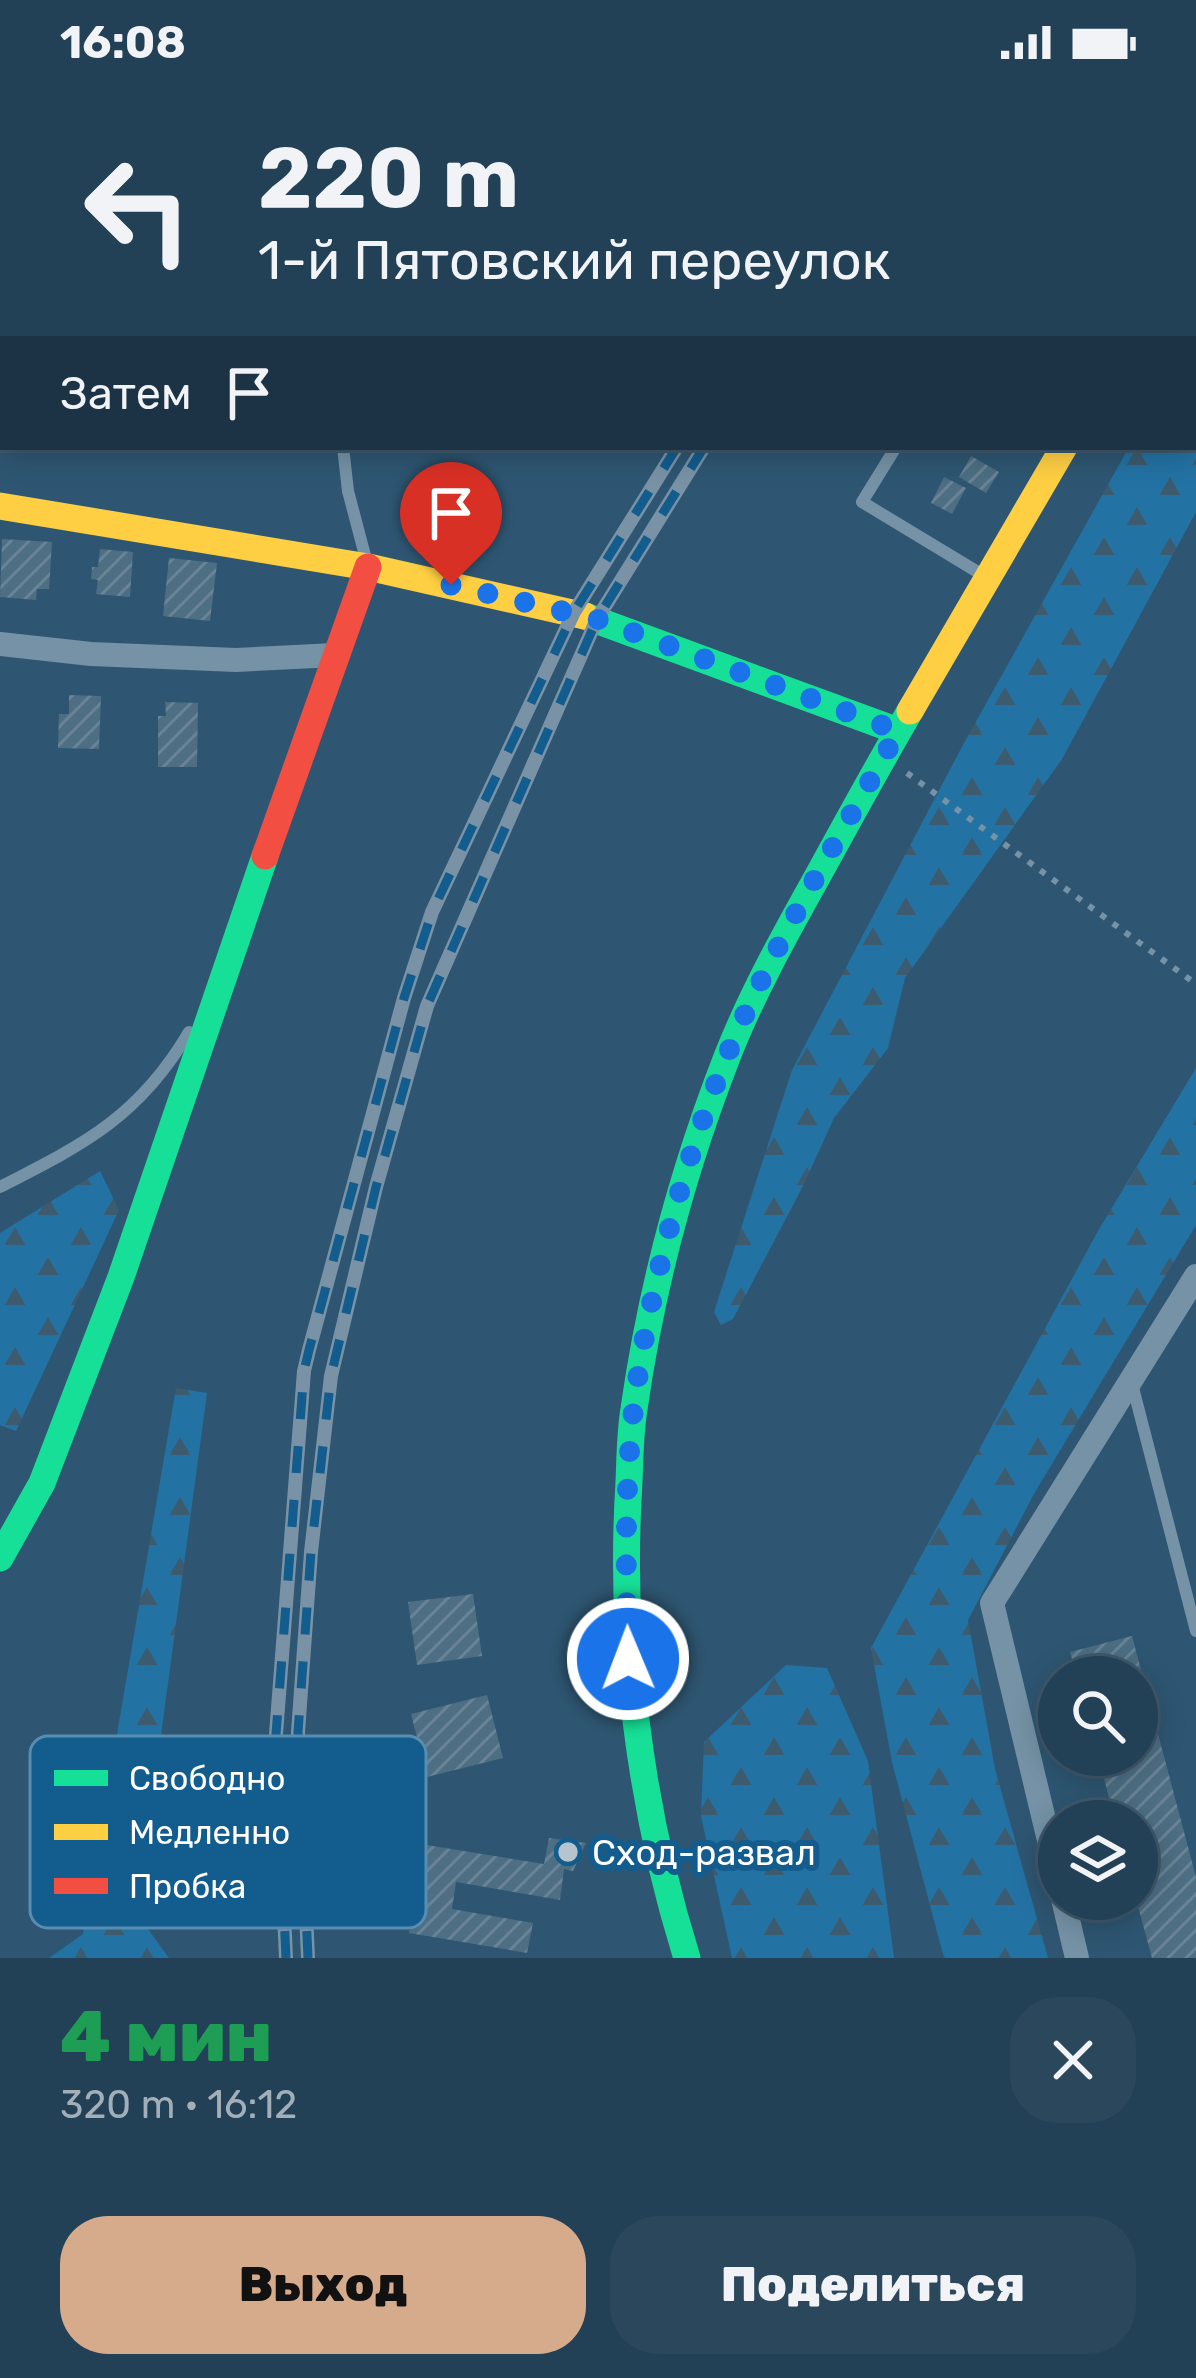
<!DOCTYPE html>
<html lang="ru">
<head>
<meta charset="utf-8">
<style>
	body { margin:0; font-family:Rubik,sans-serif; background:#2a475c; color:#f1f3f6; height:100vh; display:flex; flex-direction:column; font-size:45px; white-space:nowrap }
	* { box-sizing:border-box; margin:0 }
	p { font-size:39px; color:#a2afb9 }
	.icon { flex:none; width:66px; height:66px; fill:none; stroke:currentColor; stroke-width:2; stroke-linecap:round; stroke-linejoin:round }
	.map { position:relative; height:1874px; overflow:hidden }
	.drawer { display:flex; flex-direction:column; background:#224056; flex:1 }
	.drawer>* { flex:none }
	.banner { position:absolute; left:0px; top:0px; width:1197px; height:366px; box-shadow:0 6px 30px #0003,0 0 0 3px #3f596c; background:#224056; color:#f1f3f6; overflow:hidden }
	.controls { position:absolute; left:1038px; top:1572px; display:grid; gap:24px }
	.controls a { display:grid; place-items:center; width:120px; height:120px; border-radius:50%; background:#224056; box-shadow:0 6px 30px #0003,0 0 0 3px #3f596c; font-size:60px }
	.pin { position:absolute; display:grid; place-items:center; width:102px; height:102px; color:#fff; margin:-123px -51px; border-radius:50% 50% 50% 0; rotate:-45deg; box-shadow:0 0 12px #0007 }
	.pin .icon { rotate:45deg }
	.me { position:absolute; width:132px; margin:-66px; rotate:359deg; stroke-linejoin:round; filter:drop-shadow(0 0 9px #0008) }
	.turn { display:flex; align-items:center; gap:42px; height:252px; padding:0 60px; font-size:54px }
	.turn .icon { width:156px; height:156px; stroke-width:2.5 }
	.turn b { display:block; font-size:84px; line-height:102px }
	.then { display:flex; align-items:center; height:114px; padding:0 60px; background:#0003; gap:24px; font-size:45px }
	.round { display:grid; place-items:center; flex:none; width:126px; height:126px; border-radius:48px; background:#2a475c }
	.headline { display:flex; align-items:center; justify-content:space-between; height:204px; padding:0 60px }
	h1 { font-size:72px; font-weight:800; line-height:90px; color:#1e9e55 }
	.action { display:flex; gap:24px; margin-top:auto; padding:24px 60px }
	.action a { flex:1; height:138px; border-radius:48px; background:#d6ab8b; color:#111; font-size:48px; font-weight:800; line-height:138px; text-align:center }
	.action a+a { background:#2a475c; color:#f1f3f6 }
	.status { display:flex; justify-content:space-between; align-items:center; height:84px; padding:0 60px; background:#224056; direction:ltr }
	.status svg { height:33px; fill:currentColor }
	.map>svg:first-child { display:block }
</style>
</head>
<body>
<div class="status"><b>16:08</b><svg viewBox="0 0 49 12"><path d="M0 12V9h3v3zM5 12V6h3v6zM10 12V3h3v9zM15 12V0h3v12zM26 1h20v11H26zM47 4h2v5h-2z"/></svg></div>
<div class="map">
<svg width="1196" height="1874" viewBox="0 0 1196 1874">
	<defs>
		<pattern id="forest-firs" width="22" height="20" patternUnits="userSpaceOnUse" patternTransform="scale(3)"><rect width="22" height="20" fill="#2372a4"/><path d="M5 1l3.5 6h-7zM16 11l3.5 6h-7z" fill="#3c5b6f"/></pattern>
		<pattern id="building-hatch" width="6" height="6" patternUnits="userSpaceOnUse" patternTransform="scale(3)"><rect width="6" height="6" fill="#4d6e83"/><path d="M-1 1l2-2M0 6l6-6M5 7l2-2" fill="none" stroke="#688496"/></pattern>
	</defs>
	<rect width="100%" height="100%" fill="#2e5672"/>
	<path fill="url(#forest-firs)" d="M1196,244V428L1062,675L905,894L888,964L834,1034L803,1102L733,1235L721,1241L714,1228L792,986L964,659L1129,363H1194Z
		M1196,984V1141L1035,1408L968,1536L995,1685L1048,1874H944L892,1678L871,1564L1098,1147Z
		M100,1087L119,1126L16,1347L0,1341V1149Z
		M176,1304L207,1309L137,1830L169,1874H49L83,1850Z
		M786,1581L827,1584L868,1677L894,1874H732L701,1732L704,1658Z"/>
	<path fill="url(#building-hatch)" d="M971,372L999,388L986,409L959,393Z
		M944,393L966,404L952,430L931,419Z
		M2,455L52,458L49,505H37L36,516L0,513Z
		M100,465L133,468L130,513L96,510L98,496L91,495L92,483H98Z
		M169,474L217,479L210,537L163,532Z
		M69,611L101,612L99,665L58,664L59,630H69Z
		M165,618L198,619L197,683H158V632H166Z
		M473,1510L482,1572L417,1581L408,1518Z
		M1132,1552L1196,1793V1874H1152L1136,1815L1137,1737H1115L1098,1671H1137V1593H1077L1070,1568Z
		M487,1611L503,1674L427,1693L411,1630Z
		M549,1754L586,1759L573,1787L564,1785L560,1816L456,1798L452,1825L533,1839L527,1869L409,1849L414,1819L408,1758L544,1780Z"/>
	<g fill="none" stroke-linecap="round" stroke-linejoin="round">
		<path stroke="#7592a6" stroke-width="6" stroke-dasharray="6 9" stroke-linecap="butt" d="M907,689L1196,900"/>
		<path stroke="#7592a6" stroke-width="12" d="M120,3L121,0
			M506,3L508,0
			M343,363L348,407L367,479
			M896,363L862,418L986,493
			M0,1103C84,1060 139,1033 189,948
			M1131,1296L1196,1547"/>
		<path stroke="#7592a6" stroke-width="24" d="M0,560L91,570L236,576L335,571
			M1059,1798L992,1519L1196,1192
			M1063,1815L1077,1874"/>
		<path stroke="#16e098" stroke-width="27" d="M585,532L898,647
			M0,1474L42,1399L121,1193L265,772
			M687,1874C639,1721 619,1557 629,1398C630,1374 630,1349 634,1325C651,1205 683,1086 727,973C752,909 787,847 821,786C850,733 879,680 910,627"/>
		<path stroke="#ffcf43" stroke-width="27" d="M1194,144L1196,141
			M0,422L368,483L585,532
			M910,627L1064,363"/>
		<path stroke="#f24e42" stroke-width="27" d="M265,772L368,483"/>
		<g stroke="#7992a5" stroke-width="14">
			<path id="rail" d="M971,3L974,0
				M1001,3L1004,0
				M286,1874L276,1650L304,1287L309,1266L404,914L432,828L574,528L677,363
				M308,1874L298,1648L311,1468L331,1292L376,1103L427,922L597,535L704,363"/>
		</g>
		<use href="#rail" stroke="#125c8e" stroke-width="9" stroke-dasharray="27" stroke-linecap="butt"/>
	</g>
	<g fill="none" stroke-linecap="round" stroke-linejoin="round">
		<path stroke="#1a73e8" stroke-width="21" stroke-dasharray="0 37.8" d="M451,501L597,535L898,647C840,753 775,857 728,969C684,1076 646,1215 633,1330C624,1411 626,1493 628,1575"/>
	</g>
	<circle fill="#b6c4ce" stroke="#125c8e" stroke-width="4.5" cx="568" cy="1768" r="12"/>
	<g text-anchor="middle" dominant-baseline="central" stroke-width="12" stroke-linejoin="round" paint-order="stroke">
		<g font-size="36" fill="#fff" stroke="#125c8e" text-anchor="start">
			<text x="592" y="1768">Сход-развал</text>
		</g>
	</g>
	<rect x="30" y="1652" width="396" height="192" rx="18" fill="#125c8e" stroke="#598db0" stroke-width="3"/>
	<rect x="54" y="1686" width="54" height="16" fill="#16e098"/>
	<rect x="54" y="1740" width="54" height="16" fill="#ffcf43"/>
	<rect x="54" y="1794" width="54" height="16" fill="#f24e42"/>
	<g font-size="33" fill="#fff">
		<text x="129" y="1706">Свободно</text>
		<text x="129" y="1760">Медленно</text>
		<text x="129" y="1814">Пробка</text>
	</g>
</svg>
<div class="controls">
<a><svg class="icon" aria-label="search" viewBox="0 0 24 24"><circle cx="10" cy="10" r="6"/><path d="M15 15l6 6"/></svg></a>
<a><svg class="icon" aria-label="layers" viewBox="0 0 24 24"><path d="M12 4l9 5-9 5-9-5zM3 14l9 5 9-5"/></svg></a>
</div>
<div class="pin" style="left:451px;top:501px;background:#d93025"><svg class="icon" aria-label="arrive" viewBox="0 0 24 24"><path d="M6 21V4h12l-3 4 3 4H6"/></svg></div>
<svg class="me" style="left:628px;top:1575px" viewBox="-20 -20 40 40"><circle r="17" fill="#1a73e8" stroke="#fff" stroke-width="3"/><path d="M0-11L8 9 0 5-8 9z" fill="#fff"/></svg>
<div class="banner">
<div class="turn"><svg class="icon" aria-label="left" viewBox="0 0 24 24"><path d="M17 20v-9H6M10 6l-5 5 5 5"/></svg><div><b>220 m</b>1-й Пятовский переулок</div></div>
<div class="then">Затем<svg class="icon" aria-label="arrive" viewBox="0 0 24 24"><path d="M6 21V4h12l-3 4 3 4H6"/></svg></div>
</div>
</div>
<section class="drawer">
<div class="headline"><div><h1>4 мин</h1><p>320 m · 16:12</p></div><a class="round"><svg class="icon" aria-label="close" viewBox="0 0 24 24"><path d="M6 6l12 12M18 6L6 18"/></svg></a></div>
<div class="action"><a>Выход</a><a>Поделиться</a></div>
</section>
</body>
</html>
